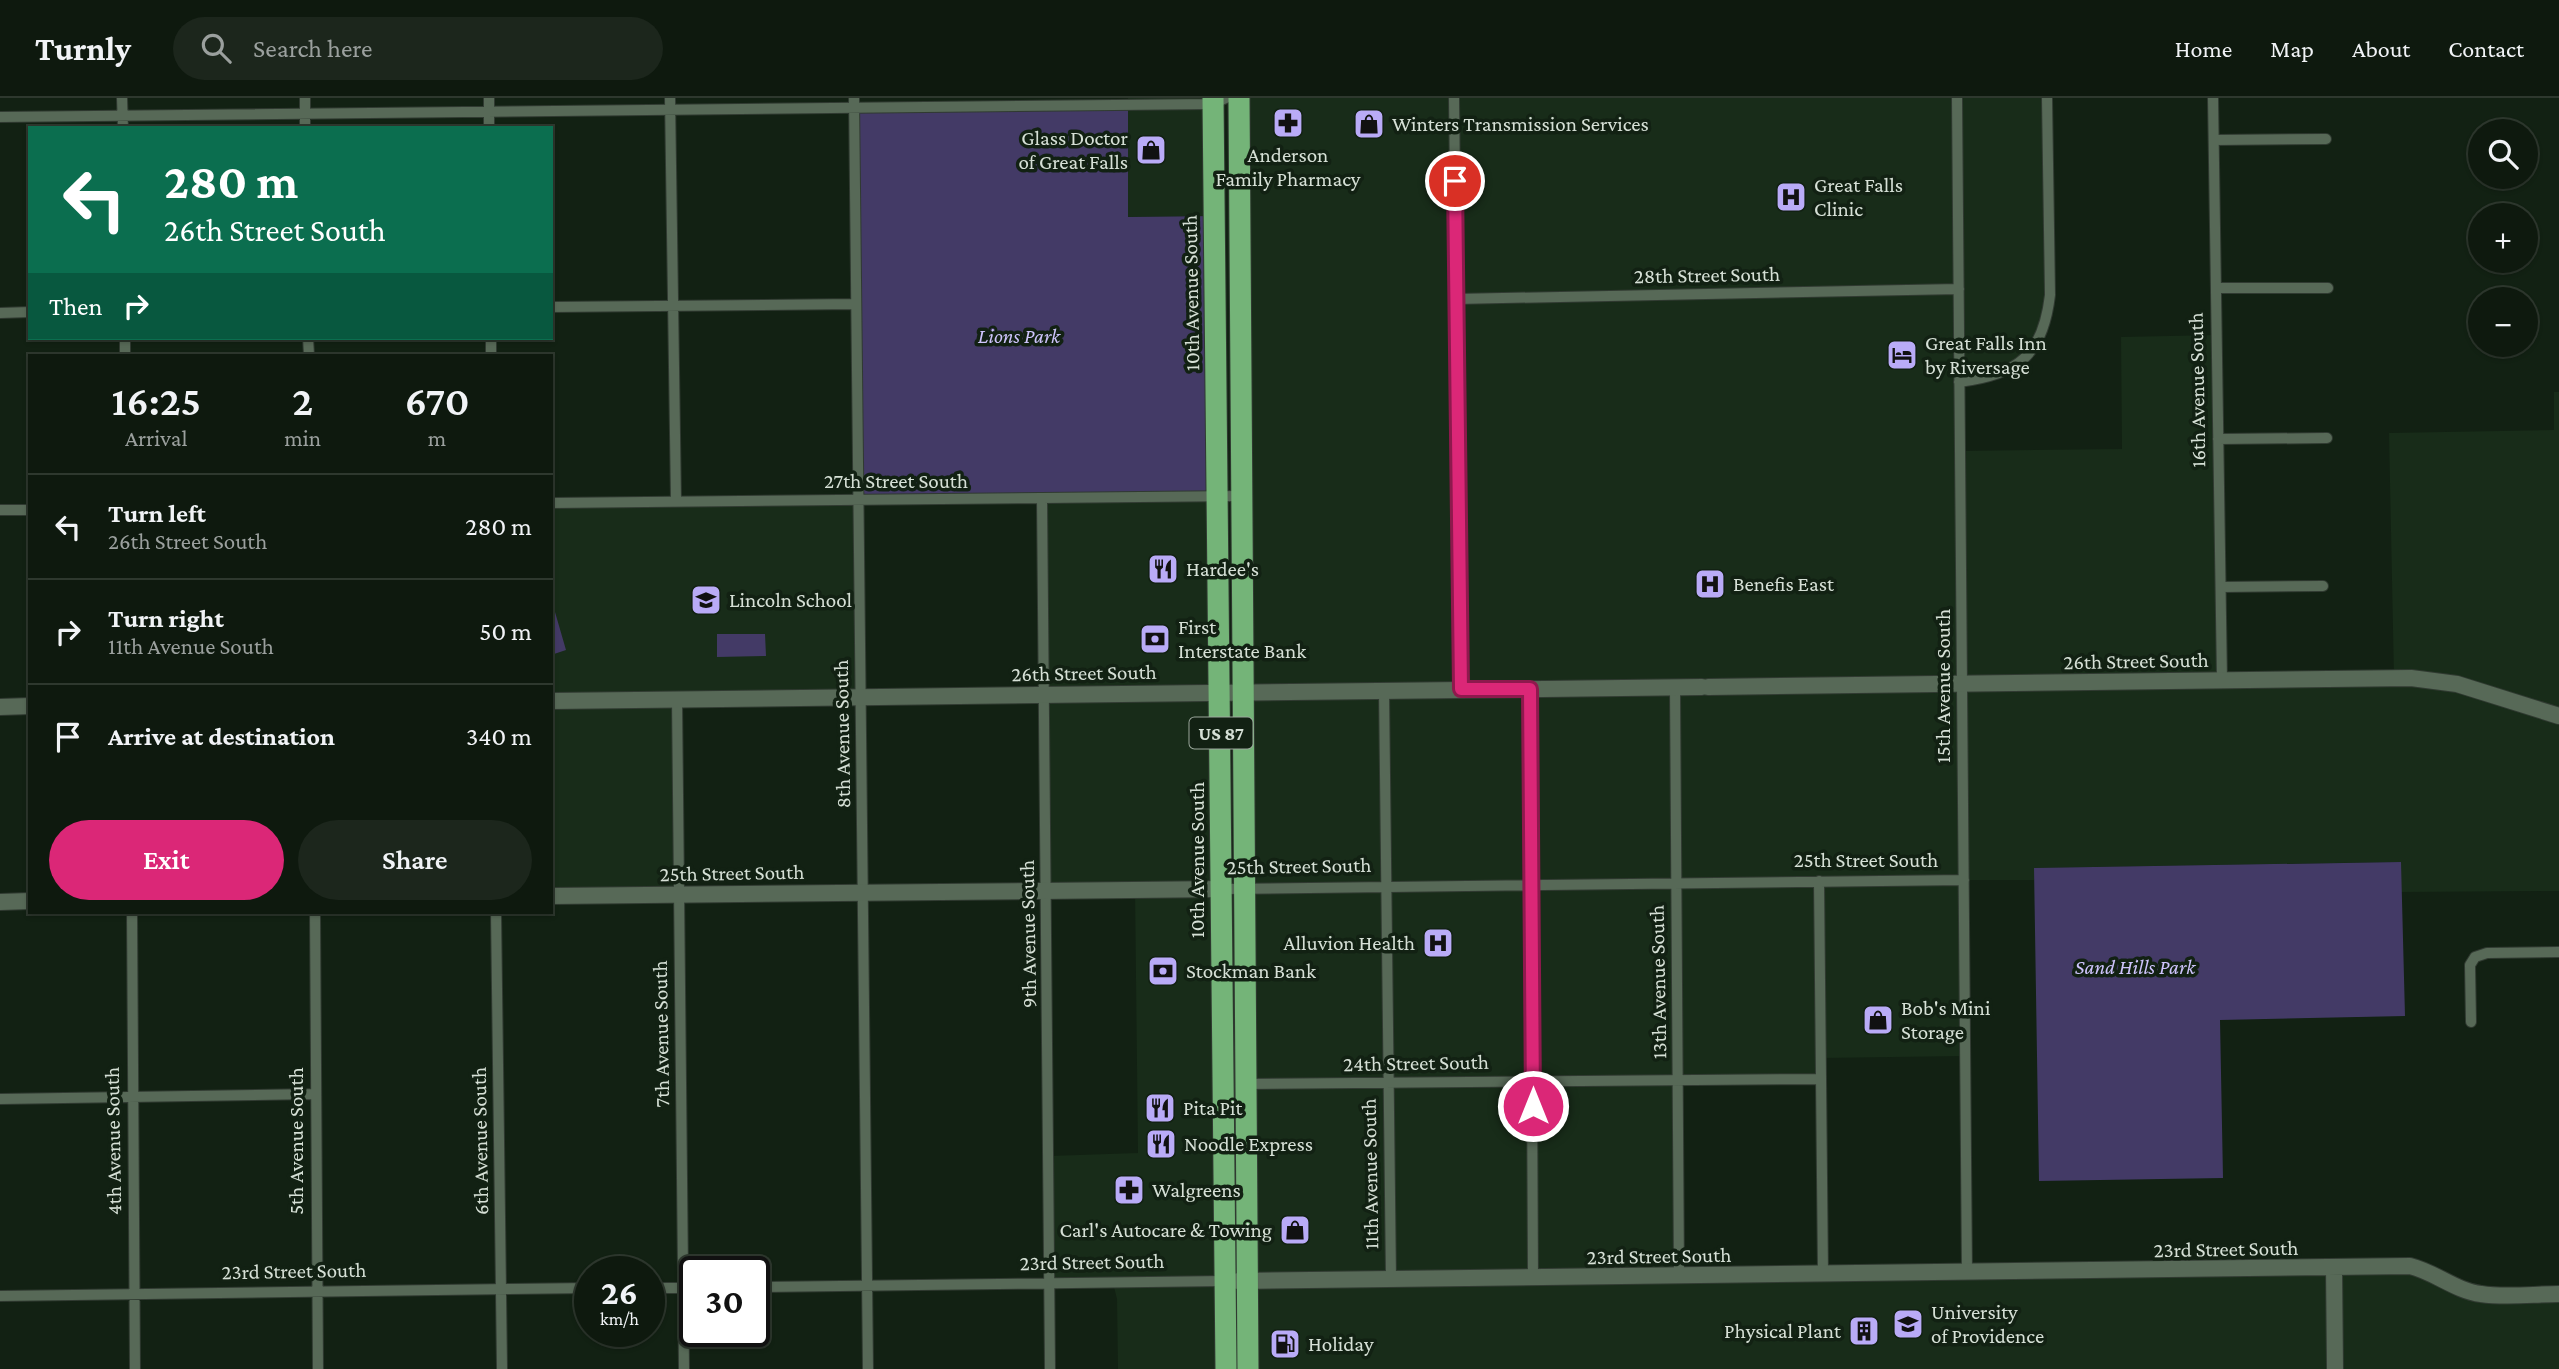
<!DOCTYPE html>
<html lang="en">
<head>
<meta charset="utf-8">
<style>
	body { margin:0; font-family:"Crimson Pro",serif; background:#1c261c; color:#f1f3f6; height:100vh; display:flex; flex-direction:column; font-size:26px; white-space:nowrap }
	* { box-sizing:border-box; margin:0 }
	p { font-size:23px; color:#9ba09e }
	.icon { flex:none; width:38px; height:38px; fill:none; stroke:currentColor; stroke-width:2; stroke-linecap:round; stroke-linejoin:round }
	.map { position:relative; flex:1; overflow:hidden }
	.side { position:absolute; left:28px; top:256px; width:525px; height:560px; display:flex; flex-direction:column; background:#0e190e; border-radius:0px; box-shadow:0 2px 5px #0004,0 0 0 2px #2e382e }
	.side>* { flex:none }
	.guide { position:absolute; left:28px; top:28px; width:525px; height:214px; border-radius:0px; box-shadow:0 2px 5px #0004,0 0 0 2px #2e382e; background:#0b6e4f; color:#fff; overflow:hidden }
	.fabs { position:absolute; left:2468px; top:21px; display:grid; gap:14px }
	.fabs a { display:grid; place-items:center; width:70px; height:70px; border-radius:50%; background:#0e190e; box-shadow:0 2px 5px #0004,0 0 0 2px #2e382e; font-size:35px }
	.speed { position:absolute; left:574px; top:1158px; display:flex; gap:14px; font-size:35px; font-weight:700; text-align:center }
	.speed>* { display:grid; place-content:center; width:91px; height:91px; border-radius:50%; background:#0e190e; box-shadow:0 2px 5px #0004,0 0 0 2px #2e382e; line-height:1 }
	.speed small { font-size:18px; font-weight:400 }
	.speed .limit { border:4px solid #111; border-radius:10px; background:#fff; color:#111 }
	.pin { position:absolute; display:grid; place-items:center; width:60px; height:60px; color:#fff; margin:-30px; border:4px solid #fff; border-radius:50%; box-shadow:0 2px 7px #0007 }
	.me { position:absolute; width:77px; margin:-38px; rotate:0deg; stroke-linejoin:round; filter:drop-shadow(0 0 5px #0008) }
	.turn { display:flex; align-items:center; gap:24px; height:147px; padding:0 21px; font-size:32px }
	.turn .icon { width:91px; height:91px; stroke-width:2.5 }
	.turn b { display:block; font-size:49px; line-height:60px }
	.then { display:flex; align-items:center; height:66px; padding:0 21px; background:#0003; gap:14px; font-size:26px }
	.eta { display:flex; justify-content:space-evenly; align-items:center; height:119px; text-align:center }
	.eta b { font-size:42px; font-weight:600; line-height:49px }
	.cta { display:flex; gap:14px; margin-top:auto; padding:14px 21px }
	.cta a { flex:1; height:80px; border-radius:42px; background:#db2777; color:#fff; font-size:28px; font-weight:600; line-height:80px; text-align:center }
	.cta a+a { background:#1c261c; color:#f1f3f6 }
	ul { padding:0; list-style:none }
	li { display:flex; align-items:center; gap:21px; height:105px; padding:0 21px; border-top:2px solid #2e382e }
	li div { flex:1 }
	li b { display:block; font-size:26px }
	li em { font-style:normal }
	header { display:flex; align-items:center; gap:42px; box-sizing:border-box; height:98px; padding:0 35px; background:#0e190e; border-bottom:2px solid #2e382e }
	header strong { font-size:33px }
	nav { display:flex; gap:38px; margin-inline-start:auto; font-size:24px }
	.search { width:490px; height:63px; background:#1c261c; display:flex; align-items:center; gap:18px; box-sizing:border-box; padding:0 24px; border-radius:38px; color:#9ba09e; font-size:26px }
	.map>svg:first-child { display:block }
</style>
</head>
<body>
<header>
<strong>Turnly</strong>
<div class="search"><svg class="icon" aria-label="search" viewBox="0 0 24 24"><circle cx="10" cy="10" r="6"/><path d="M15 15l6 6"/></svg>Search here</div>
<nav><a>Home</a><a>Map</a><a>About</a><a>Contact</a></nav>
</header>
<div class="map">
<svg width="2559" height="1271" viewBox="0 0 2559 1271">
	<rect width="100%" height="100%" fill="#122113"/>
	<path fill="#182c19" d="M1128,0H1213L1215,118L1128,119Z
		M1239,0H2047V221L2024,263L1959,284L1960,353L2122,351L2121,239L2217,237L2222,582L2394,580L2389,335L2554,332V294H2559V793L2401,794L2400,764L2035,770L2034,782H1964L1965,958L1821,960V981L1679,982V1178L2410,1168L2460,1190L2559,1196V1271H1248Z
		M1218,399L1226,1271H1118L1117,1201L1113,1185L1050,1186L1049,1058L1138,1055L1135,792L1047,793L1042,401Z
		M859,403L861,599L677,601L678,797L551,798V405Z"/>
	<path fill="#433a66" d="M1128,7V119L1215,118L1218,399L859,403L854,10Z
		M551,514H555L566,552L551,557Z
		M717,536H765L766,558L717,559Z
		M2401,764L2405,918L2220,922L2223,1080L2039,1083L2034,770Z"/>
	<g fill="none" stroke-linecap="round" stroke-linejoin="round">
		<g stroke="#303a31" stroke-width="12">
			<path id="street" d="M122,0L123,30
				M305,0V30
				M489,0V30
				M670,0L676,403
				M854,0L868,1271
				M1454,0L1461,591
				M1957,0L1967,1176
				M2213,0L2222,583
				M0,19L1213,6L1226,0
				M2214,42L2326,41
				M2216,190H2328
				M1456,201L1959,191
				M551,209L856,206
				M0,215L30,214
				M125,240V257
				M308,240L309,257
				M491,240V257
				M1959,284C2018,277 2043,257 2050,197L2047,0
				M2218,341L2327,340
				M1042,401L1050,1271
				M551,405L1241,398
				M0,412H30
				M2221,489L2323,488
				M1675,590L1679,1179
				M1530,591L1533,1181
				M1384,592L1391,1182
				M677,601L684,1271
				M1819,783L1823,1177
				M1223,791L1964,782
				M132,814L135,1271
				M315,814L318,1271
				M496,814L502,1271
				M2471,924L2470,867L2475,859L2487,855L2559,854
				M1243,986L1821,981
				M0,1001L314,996
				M754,1189L1224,1183
				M649,1190H695
				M0,1198L590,1190"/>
		</g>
		<g stroke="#303a31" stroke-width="18">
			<path id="secondary" d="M1708,589L2411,580L2457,586L2559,618
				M551,603L1702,589
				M0,609L30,608
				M551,798L1223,791
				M0,804L30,803
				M2334,1169L2335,1271
				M1238,1183L2410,1168C2435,1174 2456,1193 2481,1196C2506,1200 2534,1196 2559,1196"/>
		</g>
		<g stroke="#303a31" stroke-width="23">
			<path id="highway" d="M1213,0L1226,1271
				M1239,0L1248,1271"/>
		</g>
		<use href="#street" stroke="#576957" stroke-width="10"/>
		<use href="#secondary" stroke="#576957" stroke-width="16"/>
		<use href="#highway" stroke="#74b478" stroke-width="21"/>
	</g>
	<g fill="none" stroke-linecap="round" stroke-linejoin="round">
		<g stroke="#8e194d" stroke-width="18">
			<path id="route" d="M1455,83L1461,591H1530L1533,1008"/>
		</g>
		<use href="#route" stroke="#db2777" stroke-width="12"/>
	</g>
	<defs>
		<g id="pharmacy-square" transform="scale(1.575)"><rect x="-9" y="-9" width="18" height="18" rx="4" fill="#b9abf7" stroke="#122113"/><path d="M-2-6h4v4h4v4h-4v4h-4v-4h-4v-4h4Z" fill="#111"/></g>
		<g id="shop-square" transform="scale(1.575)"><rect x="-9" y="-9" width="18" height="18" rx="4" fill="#b9abf7" stroke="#122113"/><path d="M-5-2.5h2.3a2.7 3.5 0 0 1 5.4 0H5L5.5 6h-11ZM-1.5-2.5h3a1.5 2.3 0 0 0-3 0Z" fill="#111"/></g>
		<g id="hospital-square" transform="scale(1.575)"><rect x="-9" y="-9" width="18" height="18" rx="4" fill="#b9abf7" stroke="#122113"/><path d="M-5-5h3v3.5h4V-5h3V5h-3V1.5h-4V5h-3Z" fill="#111"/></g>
		<g id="hotel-square" transform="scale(1.575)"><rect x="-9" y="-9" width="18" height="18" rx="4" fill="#b9abf7" stroke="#122113"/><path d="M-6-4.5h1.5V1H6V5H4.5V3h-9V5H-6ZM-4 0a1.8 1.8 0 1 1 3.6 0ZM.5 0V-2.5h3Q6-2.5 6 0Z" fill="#111"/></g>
		<g id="restaurant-square" transform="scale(1.575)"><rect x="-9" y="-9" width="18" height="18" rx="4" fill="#b9abf7" stroke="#122113"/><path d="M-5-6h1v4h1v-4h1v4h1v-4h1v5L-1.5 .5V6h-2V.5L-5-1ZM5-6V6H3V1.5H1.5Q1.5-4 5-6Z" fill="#111"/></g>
		<g id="school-square" transform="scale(1.575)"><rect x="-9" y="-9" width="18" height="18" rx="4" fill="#b9abf7" stroke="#122113"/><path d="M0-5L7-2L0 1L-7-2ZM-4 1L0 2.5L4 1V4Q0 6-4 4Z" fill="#111"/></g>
		<g id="bank-square" transform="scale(1.575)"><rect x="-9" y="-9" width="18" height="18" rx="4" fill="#b9abf7" stroke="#122113"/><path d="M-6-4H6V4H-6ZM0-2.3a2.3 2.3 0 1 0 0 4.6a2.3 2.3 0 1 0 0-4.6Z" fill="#111"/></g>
		<g id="university-square" transform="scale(1.575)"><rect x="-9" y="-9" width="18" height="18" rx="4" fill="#b9abf7" stroke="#122113"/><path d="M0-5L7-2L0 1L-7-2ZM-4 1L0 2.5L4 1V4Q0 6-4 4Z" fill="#111"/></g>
		<g id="building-square" transform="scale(1.575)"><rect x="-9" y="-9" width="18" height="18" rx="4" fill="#b9abf7" stroke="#122113"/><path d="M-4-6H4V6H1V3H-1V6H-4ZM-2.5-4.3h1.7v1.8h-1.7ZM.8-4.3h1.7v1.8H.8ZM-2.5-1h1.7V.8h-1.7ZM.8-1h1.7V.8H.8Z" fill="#111"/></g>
		<g id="fuel-square" transform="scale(1.575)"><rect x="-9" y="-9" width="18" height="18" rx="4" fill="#b9abf7" stroke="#122113"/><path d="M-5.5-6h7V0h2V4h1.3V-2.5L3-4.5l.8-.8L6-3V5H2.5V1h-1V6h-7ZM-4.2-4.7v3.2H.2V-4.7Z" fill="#111"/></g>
	</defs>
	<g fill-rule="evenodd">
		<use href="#pharmacy-square" x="1288" y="25"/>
		<use href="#shop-square" x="1369" y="26"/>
		<use href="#shop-square" x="1151" y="52"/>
		<use href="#hospital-square" x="1791" y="99"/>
		<use href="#hotel-square" x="1902" y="257"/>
		<use href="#restaurant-square" x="1163" y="471"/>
		<use href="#hospital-square" x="1710" y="486"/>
		<use href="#school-square" x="706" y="502"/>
		<use href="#bank-square" x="1155" y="541"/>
		<use href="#hospital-square" x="1438" y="845"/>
		<use href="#bank-square" x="1163" y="873"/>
		<use href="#shop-square" x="1878" y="922"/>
		<use href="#restaurant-square" x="1160" y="1010"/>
		<use href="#restaurant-square" x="1161" y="1046"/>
		<use href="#pharmacy-square" x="1129" y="1092"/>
		<use href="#shop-square" x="1295" y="1132"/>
		<use href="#university-square" x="1908" y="1226"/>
		<use href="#building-square" x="1864" y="1233"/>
		<use href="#fuel-square" x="1285" y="1246"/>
	</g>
	<g text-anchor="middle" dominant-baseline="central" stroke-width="7" stroke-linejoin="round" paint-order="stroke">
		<rect fill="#122113" stroke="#9ba79c" stroke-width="2" x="1189.5" y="619.5" width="63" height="31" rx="5"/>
		<g font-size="19" font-weight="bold" fill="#d6e0d6">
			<text x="1221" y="635">US 87</text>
		</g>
		<g font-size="21" fill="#d6e0d6" stroke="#122113" text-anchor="start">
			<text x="1392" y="26">Winters Transmission Services</text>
			<text x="1128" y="40" text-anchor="end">Glass Doctor<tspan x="1128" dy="24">of Great Falls</tspan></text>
			<text x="1288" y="57" text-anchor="middle">Anderson<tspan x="1288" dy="24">Family Pharmacy</tspan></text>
			<text x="1814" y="87">Great Falls<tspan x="1814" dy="24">Clinic</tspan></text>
			<text x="1925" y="245">Great Falls Inn<tspan x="1925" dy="24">by Riversage</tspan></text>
			<text x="1186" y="471">Hardee's</text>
			<text x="1733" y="486">Benefis East</text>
			<text x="729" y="502">Lincoln School</text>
			<text x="1178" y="529">First<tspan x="1178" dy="24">Interstate Bank</tspan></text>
			<text x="1415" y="845" text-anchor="end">Alluvion Health</text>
			<text x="1186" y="873">Stockman Bank</text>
			<text x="1901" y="910">Bob's Mini<tspan x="1901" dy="24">Storage</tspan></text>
			<text x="1183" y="1010">Pita Pit</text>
			<text x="1184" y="1046">Noodle Express</text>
			<text x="1152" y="1092">Walgreens</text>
			<text x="1272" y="1132" text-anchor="end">Carl's Autocare &amp; Towing</text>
			<text x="1931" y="1214">University<tspan x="1931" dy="24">of Providence</tspan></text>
			<text x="1841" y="1233" text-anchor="end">Physical Plant</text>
			<text x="1308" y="1246">Holiday</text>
		</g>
		<g font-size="21" fill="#d6e0d6" stroke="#122113">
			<text transform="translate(1707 177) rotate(-1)">28th Street South</text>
			<text transform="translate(1191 195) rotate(-91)">10th Avenue South</text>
			<text transform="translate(2197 292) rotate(-91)">16th Avenue South</text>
			<text x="896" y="383">27th Street South</text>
			<text transform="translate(2136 563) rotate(-1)">26th Street South</text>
			<text transform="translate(1084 575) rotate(-1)">26th Street South</text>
			<text transform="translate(1943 588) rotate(-90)">15th Avenue South</text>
			<text transform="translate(842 636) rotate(-91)">8th Avenue South</text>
			<text transform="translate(1197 762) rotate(-90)">10th Avenue South</text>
			<text x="1866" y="762">25th Street South</text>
			<text transform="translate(1299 768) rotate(-1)">25th Street South</text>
			<text transform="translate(732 775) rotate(-1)">25th Street South</text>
			<text transform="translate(1028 836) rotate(-91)">9th Avenue South</text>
			<text transform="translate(1658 884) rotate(-91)">13th Avenue South</text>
			<text transform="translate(661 936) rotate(-91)">7th Avenue South</text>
			<text transform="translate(1416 965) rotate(-1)">24th Street South</text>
			<text transform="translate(113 1043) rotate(-91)">4th Avenue South</text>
			<text transform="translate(296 1043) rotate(-90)">5th Avenue South</text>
			<text transform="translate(480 1043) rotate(-91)">6th Avenue South</text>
			<text transform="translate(1370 1076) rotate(-91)">11th Avenue South</text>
			<text transform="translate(2226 1151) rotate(-1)">23rd Street South</text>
			<text transform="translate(1659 1158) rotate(-1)">23rd Street South</text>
			<text transform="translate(1092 1164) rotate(-1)">23rd Street South</text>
			<text transform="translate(294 1173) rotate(-1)">23rd Street South</text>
		</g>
		<g font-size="21" font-style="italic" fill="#cfc5fd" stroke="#122113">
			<text x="1019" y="238">Lions Park</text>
			<text x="2135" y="869">Sand Hills Park</text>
		</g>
	</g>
</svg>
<div class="fabs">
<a><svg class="icon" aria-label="search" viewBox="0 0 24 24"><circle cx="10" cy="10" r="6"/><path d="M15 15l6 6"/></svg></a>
<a>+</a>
<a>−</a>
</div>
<div class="speed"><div>26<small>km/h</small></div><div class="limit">30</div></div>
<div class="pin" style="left:1455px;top:83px;background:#d93025"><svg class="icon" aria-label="arrive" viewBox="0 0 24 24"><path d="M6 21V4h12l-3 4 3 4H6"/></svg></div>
<svg class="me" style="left:1533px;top:1008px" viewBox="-20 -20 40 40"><circle r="17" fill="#db2777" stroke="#fff" stroke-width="3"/><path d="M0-11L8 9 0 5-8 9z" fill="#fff"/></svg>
<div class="guide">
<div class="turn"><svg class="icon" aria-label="left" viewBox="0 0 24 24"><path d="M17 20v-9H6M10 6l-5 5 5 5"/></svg><div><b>280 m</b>26th Street South</div></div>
<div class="then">Then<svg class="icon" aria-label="right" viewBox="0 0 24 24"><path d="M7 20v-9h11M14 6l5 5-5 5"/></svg></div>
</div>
<section class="side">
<div class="eta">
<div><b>16:25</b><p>Arrival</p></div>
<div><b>2</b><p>min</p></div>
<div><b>670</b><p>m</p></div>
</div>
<ul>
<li><svg class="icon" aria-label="left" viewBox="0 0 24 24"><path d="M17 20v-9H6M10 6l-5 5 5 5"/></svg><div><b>Turn left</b><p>26th Street South</p></div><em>280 m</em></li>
<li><svg class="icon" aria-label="right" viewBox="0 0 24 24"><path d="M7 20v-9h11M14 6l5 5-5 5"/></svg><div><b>Turn right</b><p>11th Avenue South</p></div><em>50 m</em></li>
<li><svg class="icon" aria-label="arrive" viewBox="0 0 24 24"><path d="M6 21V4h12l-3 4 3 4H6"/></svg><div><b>Arrive at destination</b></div><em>340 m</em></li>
</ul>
<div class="cta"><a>Exit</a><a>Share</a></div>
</section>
</div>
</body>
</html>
